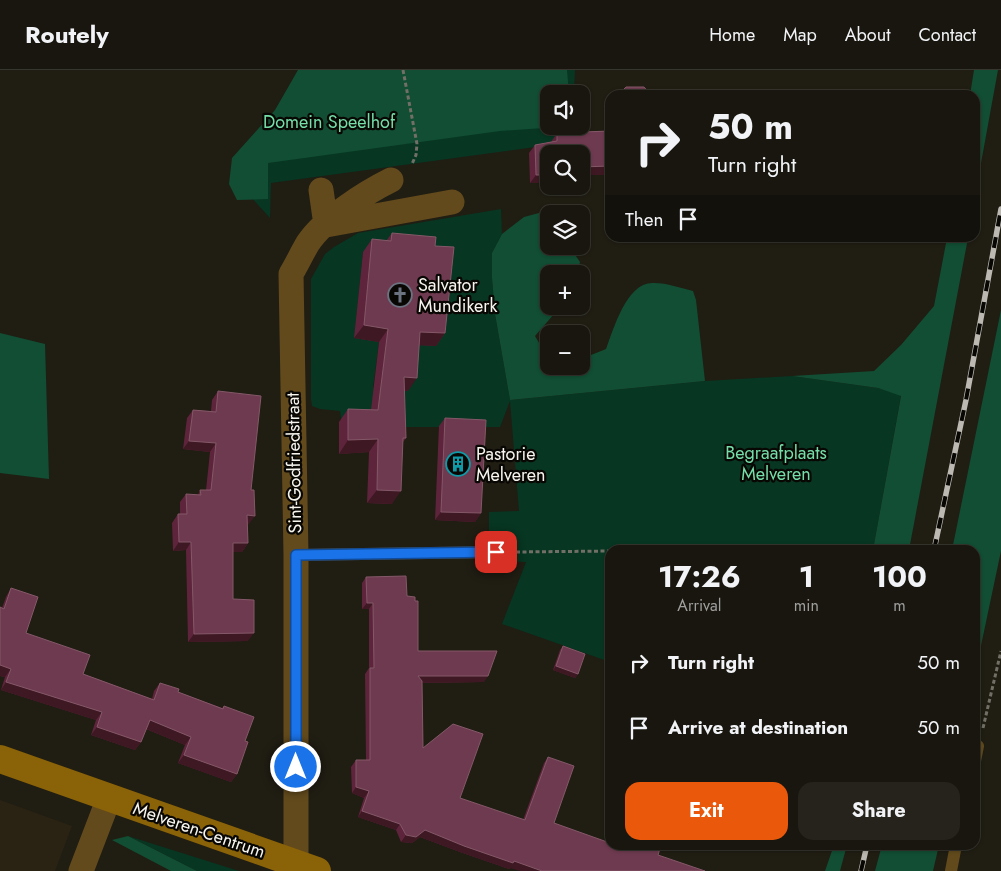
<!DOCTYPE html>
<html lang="en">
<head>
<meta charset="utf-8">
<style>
	body { margin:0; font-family:Jost,sans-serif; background:#25231c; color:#f1f3f6; height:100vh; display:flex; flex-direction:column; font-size:19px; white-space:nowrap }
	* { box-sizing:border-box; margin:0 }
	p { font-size:16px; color:#9f9f9e }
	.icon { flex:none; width:28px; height:28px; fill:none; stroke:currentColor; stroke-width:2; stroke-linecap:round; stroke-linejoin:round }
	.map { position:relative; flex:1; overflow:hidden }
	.drawer { position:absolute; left:605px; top:475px; width:375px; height:305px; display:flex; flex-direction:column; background:#18160e; border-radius:15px; box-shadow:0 1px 4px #0004,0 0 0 1px #36352e }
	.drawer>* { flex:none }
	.hud { position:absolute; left:605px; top:20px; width:375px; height:152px; border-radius:15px; box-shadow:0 1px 4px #0004,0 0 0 1px #36352e; background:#18160e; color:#f1f3f6; overflow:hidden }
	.controls { position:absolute; left:540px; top:15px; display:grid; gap:10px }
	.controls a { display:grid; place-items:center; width:50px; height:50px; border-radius:10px; background:#18160e; box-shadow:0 1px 4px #0004,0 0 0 1px #36352e; font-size:25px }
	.pin { position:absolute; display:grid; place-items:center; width:42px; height:42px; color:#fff; margin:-21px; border-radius:10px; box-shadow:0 2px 8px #0006 }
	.me { position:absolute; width:55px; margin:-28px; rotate:0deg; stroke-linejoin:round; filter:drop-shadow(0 0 4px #0008) }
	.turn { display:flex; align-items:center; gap:18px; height:105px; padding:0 20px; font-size:22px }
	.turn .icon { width:65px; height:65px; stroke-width:2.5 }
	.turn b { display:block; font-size:35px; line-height:42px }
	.then { display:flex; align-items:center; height:48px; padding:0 20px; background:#0003; gap:10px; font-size:19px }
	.eta { display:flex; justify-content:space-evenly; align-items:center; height:85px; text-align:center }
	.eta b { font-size:30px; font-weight:700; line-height:35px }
	.cta { display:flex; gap:10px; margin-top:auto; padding:10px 20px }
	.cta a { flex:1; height:58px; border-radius:15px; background:#ea580c; color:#fff; font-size:20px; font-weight:700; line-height:58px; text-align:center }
	.cta a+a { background:#25231c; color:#f1f3f6 }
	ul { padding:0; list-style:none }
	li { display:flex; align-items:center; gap:15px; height:65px; padding:0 20px }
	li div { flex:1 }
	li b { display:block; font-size:19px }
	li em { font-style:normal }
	header { display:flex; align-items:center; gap:30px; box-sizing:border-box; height:70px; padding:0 25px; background:#18160e; border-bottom:1px solid #36352e }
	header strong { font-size:24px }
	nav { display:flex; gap:28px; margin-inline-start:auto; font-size:18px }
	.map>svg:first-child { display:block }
</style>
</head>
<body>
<header>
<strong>Routely</strong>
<nav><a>Home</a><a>Map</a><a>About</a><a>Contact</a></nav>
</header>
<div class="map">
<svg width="1001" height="801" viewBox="0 0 1001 801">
	<rect width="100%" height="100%" fill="#201d13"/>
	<path fill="#2a2313" d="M0,730L72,756L55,801H0Z"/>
	<path fill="#073622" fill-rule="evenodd" d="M298,0H575L574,24H549V56H573L572,72L271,113L270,148L240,115Z
		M501,139L502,164L492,183V208L495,244L510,330L705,311L792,306L878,318L901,325L873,480H610V592L502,554L526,492L489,491V442L519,441L510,331L500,357H342L340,341L320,339L312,336L311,329V209L325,184L334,177L358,163ZM363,182L408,321L373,318L379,272L374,271L355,260Z
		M128,766L239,801H197Z"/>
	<path fill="#114e33" d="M298,0H567L569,24H549V56H571L572,72L544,58L500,61L268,93V129L237,130L229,114L232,88L275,40Z
		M974,0H998L975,126V25H970Z
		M565,136L579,144H549V176H569L580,192L577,204H549V236H561L535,266L545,283L549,287V296H581V289L606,279C614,258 627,211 654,213C667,213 681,218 693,221L696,230L705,311L510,330L495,244L492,208V183L502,164L524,147Z
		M947,168H968L909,480H873L901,326L878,318L792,306L874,301L901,275L934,236Z
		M1001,240V481L975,604V480H952Z
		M0,263L45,274L49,409L0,403Z
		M128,766L197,801H171L112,770Z
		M834,775H847L840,801H825Z
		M882,775H939L933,801H875Z"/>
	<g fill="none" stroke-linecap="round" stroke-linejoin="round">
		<path stroke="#726f66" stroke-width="3" stroke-dasharray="4 2.5" stroke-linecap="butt" d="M403,0L417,74L416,85L412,94
			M671,480H673
			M516,482L610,481
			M983,658L1001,581"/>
		<path stroke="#624a1c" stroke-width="12" d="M296,485L496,482
			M975,691L978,676
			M951,801L956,775"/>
		<path stroke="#624a1c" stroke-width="25" d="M321,120L326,155L452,132
			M296,794V485L291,204C297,194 302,183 308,173C324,149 365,123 391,110
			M81,801L109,728"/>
		<path stroke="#8a6207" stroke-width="28" d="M0,689L317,801"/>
		<g stroke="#bbb9b1" stroke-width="5.5">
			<path id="rail" d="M934,480L966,330L1001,139
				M861,801L867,775"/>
		</g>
		<use href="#rail" stroke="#090704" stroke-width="4" stroke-dasharray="11" stroke-linecap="butt"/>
	</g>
	<path fill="#5e243b" d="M610,35V57L609,36Z
		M610,61V110H606V105H581V84L549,113H530L529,83L535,75L551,72L557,63Z
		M392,163L435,176L445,263L436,276L419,275L408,321H404L406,368L403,372L392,434L367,433L369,382L339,384V352L348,339L371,340L379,272L354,268L363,182L372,169L386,171Z
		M218,321L251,420L249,454H247L248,473L242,482H233V529L248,571L188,572L186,480L173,481L172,453L178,444H180V432L186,424L198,425L200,420H206L210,382L183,379L187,348L193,340L211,341L212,330Z
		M445,348L481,443L475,452L435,450L439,356Z
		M366,507L407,526L418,581L484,612L422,613L423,678L460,728L523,750L544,693L548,687L554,753L610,775H661L510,798L509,799L460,782L420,767L412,773L401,772L396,760L358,747L364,728L352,723L351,697L356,690H366L365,604L369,598V539H362V513Z
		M11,518L26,563L83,604L152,629L154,621L160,613L178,622L222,638L224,636L245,671L237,704L231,712L178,693L185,675L146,659L141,672L135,680L91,665L96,650L1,620L5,607L0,606V537L2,538L6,527Z
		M563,576L578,604L575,608L553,600L560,580Z"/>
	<path fill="#3e1823" d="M610,96V99L606,105H581V97Z
		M610,104V110H606Z
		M536,105H549V113H530Z
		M364,255L388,259L379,272L354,268Z
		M420,262L445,263L436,276L411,275Z
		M404,307L417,308L408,321L395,320Z
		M378,369L369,382L339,384L348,370Z
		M189,371L216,373L210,382L183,379Z
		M377,420L401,421L392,434L367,433Z
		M441,442L481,443L475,452L435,450Z
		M247,445L255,446L249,454L241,453Z
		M179,472H191L186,480L173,481Z
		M233,473H248L242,482H228Z
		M367,533H373L369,539H362Z
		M254,563L248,571L188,572L194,564Z
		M0,595L11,599L5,607L0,606Z
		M556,596L578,604L575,608L553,600Z
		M418,606H488L484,612L414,613Z
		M6,612L102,642L96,650L1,620Z
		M150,650L191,667L185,675L144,658Z
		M97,657L141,672L135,680L91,665Z
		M184,685L237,704L231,712L178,693Z
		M356,717L369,721L364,728L352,723Z
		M362,741L400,754L396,760L358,747Z
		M425,760L514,791L542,801H520L510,798L509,799L460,782L420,767L412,773L401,772L406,765Z"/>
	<path fill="#6e3a4f" stroke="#845868" d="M626,17H644L651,25H618Z
		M610,61V96L581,97V84H549V105H536L535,75L557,71V63Z
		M392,163L436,167L435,176L454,177L445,263L420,262L417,308L404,307L406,368H403L401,421L377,420L378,369L348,370V339L378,340L388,259L364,255L372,169L391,171Z
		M218,321L261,326L251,420H254L255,446L247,445L248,473H233V529L254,530V563L194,564L191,472H179L178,444H187L186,424L201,425L200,420H211L216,373L189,371L193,340L216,342Z
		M445,348L486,350L481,443L441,442Z
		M406,506L407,526L415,527V531H418V581H497L488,606H418L422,611L423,678L453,654L483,664L460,728L525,750L548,687L574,696L554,753L610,773V775H661L658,785L705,801H542L514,791L513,793L464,776L425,760L416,767L406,765L400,754L362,741L369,721L356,717V690H370V598H374L373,533H367L366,507Z
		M11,518L38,527L26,563L90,585L83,604L154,630L160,613L179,619L178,622L223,639L224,636L254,647L245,671L248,672L237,704L184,685L191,667L150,650L141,672L97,657L102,642L6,612L11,599L0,595V537L4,539Z
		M563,576L585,584L578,604L556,596Z"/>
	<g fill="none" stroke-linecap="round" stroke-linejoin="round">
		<g stroke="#114b97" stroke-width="12">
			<path id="route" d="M296,697V485L496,482"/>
		</g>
		<use href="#route" stroke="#1a73e8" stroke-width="9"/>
	</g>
	<defs>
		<g id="church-ring" transform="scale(1.25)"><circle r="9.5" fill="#090704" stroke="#6b7280" stroke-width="1.5"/><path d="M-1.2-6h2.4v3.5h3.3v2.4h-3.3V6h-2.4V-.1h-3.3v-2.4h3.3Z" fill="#6b7280"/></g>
		<g id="building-ring" transform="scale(1.25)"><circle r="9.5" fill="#090704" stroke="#0f9aa8" stroke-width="1.5"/><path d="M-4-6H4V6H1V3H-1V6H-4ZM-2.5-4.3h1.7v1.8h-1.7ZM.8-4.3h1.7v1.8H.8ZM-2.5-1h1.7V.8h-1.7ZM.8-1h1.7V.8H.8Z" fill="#0f9aa8"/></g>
	</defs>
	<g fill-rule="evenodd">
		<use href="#church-ring" x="400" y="225"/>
		<use href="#building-ring" x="458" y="394"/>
	</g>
	<g text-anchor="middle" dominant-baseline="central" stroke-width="4.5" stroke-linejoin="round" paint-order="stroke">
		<g font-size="18" fill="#74dea8" stroke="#090704">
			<text x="329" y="52">Domein Speelhof</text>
			<text x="776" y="383">Begraafplaats<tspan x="776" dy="21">Melveren</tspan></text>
		</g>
		<g font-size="18" fill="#f7f5ee" stroke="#090704" text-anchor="start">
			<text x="418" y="215">Salvator<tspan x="418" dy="21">Mundikerk</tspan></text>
			<text x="476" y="384">Pastorie<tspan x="476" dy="21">Melveren</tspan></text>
		</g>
		<g font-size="18" fill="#f7f5ee" stroke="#090704">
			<text transform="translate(294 393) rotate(-91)">Sint-Godfriedstraat</text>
			<text transform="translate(199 760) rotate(19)">Melveren-Centrum</text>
		</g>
	</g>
</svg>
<div class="controls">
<a><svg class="icon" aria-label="sound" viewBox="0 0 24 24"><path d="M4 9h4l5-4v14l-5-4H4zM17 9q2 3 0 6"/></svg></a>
<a><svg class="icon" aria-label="search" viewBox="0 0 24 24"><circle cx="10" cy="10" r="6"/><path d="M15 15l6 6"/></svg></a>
<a><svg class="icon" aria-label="layers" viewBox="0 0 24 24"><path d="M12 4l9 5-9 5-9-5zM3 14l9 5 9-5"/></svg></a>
<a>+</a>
<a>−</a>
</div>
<div class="pin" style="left:496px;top:482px;background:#d93025"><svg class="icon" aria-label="arrive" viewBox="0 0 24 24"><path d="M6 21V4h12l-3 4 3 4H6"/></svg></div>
<svg class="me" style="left:296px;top:697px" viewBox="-20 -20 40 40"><circle r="17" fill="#1a73e8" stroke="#fff" stroke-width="3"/><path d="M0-11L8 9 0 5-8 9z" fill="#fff"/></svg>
<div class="hud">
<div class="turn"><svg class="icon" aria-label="right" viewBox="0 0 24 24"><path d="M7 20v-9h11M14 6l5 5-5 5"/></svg><div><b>50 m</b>Turn right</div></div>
<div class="then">Then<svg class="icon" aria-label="arrive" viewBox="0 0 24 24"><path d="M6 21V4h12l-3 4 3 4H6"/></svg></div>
</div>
<section class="drawer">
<div class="eta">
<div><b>17:26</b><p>Arrival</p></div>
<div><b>1</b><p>min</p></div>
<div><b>100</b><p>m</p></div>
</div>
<ul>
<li><svg class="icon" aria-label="right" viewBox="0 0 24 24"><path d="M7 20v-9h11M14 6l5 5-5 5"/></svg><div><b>Turn right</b></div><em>50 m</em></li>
<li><svg class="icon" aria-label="arrive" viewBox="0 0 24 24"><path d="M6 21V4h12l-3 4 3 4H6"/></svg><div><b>Arrive at destination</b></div><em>50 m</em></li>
</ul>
<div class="cta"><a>Exit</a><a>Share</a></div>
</section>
</div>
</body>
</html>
